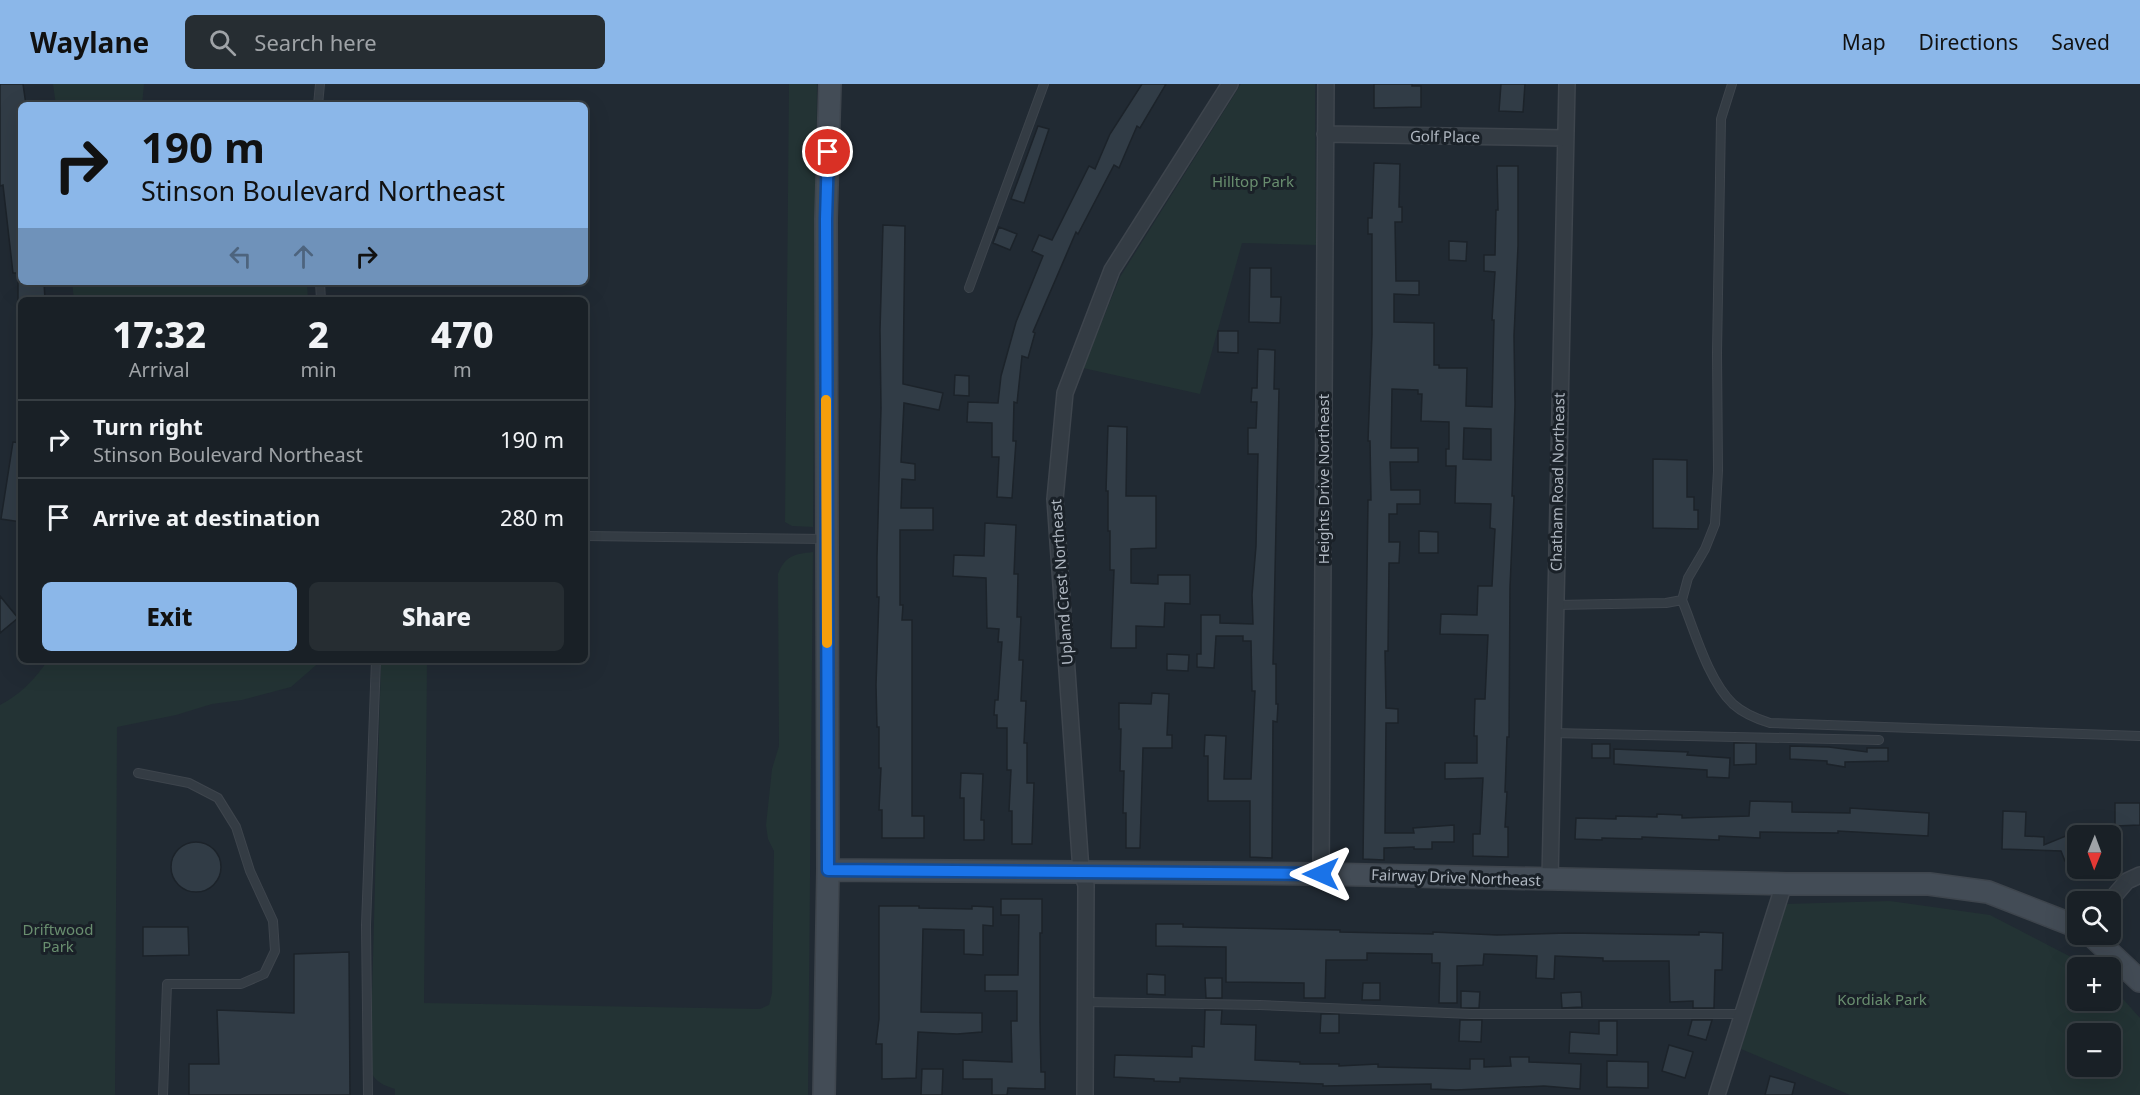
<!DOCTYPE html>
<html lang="en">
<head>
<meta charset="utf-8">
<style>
	body { margin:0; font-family:"Noto Sans",sans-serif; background:#262d32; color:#f1f3f6; height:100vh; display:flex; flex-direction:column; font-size:22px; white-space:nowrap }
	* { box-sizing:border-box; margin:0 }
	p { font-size:20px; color:#9fa3a7 }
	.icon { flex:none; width:33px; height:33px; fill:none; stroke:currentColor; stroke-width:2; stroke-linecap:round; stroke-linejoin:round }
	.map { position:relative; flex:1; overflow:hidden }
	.details { position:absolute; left:18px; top:213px; width:570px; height:366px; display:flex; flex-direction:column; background:#192026; border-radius:9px; box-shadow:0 6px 24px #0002,0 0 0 2px #373e43 }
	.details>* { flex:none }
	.banner { position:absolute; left:18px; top:18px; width:570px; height:183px; border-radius:9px; box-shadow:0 6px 24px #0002,0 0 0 2px #373e43; background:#8bb7e9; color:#111; overflow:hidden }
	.needle { width:39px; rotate:181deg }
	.tools { position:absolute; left:2067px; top:741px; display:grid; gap:12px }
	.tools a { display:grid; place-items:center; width:54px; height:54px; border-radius:9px; background:#192026; box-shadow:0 6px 24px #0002,0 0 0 2px #373e43; font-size:30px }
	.pin { position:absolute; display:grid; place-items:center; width:51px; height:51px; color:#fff; margin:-26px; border:3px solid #fff; border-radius:50%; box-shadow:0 2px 6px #0007 }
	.me { position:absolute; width:66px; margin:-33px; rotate:270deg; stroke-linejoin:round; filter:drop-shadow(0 0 4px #0008) }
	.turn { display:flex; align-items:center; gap:21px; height:126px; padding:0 24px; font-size:27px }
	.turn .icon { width:78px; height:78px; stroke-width:2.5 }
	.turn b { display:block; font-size:42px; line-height:51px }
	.lanes { display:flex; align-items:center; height:57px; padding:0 24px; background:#0003; justify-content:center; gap:30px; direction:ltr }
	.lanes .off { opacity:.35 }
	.eta { display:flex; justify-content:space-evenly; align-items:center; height:102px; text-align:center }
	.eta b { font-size:36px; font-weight:800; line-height:42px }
	.action { display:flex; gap:12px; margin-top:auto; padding:12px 24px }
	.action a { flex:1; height:69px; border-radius:9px; background:#8bb7e9; color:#111; font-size:24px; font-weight:800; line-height:69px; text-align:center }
	.action a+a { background:#262d32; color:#f1f3f6 }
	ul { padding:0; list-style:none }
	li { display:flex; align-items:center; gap:18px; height:78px; padding:0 24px; border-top:2px solid #373e43 }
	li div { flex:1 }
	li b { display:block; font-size:22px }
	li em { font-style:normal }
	header { display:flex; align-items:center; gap:36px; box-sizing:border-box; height:84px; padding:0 30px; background:#8bb7e9; color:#111 }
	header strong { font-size:28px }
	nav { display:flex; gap:33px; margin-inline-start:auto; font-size:21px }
	.search { width:420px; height:54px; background:#262d32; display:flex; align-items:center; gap:15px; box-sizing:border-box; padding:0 21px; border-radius:9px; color:#9fa3a7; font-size:22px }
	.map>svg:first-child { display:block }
</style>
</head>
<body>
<header>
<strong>Waylane</strong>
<div class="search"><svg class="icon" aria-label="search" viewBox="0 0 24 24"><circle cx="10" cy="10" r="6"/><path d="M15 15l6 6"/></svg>Search here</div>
<nav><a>Map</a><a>Directions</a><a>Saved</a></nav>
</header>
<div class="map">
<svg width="2140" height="1011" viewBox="0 0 2140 1011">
	<rect width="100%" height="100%" fill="#212a33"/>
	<path fill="#233334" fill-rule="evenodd" d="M53,0H144L142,21H56Z
		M789,0H817L813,443L792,442L785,438Z
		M1241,0H1315L1316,161L1242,159L1200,310L1083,284L1120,193Z
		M72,198H307L308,216H74Z
		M813,468L808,1011H395V1005C383,1001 375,998 370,986L381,576H427L424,919L760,925L769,921L772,909L774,767L768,755L766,741L772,685L779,662L778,490C785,472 794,470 813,468Z
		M48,576H322L291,603L242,616L212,620L176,631L117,643L115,1011H0V621C21,610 35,595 48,576Z
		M1890,817L1990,831L2071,873L2084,883L2078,884V916H2110L2111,903L2115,906L2140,934V1011H1850L1741,965L1785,820ZM2078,950H2110V982H2078Z"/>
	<path fill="#313c46" stroke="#1c232a" stroke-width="1.5" fill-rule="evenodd" d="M0,0H23L26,21H21V189H13L3,101L0,102Z
		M1142,0H1166L1140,44L1137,42L1119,84L1114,81L1078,150L1076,148L1033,248L1035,249L1028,274L1022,272L1017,319L1014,318L1013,357H1016L1012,414L997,413L999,373H992V339L967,338L968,318L998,319L1001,292L1016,238L1043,172L1032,167L1039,151L1052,156L1089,82L1095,85L1110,50Z
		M1374,0H1412V2H1421V23L1374,24Z
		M1501,0H1525L1523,28L1499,27Z
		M1038,42L1049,45L1024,119L1011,115Z
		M1374,79L1400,80L1399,123H1402V138H1395L1396,197H1419V211L1394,210V238L1434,239V281H1439V284H1467L1466,322L1492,323L1494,236H1492L1495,188L1484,187V171H1495L1496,126H1498L1497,82H1518V162L1514,252L1515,320L1512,412H1514L1510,503L1509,653H1507L1505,708H1507L1505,743H1508V773L1473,772V750H1480L1483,694L1445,695V679H1477V652H1474L1475,615H1485L1488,551L1440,550L1441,530L1477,531L1478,502H1492L1495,445L1490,444L1491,420L1455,419L1456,382H1446V365H1449V338L1421,337L1422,310H1418V306L1392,305L1391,364H1418V378H1390L1391,406H1420V420H1397V430H1389V458H1400L1399,479H1389L1388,567H1385L1386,624L1398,625V639H1386L1385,749H1414L1413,744L1454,741V758H1432V765H1414V763L1384,764V776L1363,775L1368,416H1371L1370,357H1368L1372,250V150H1368V134H1372ZM1464,344L1491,345V376L1463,375Z
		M883,141L905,142L903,300L943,309L939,326L904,319L901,378L915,380V396L902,395L901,424H933V446H900V521H903L902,536H912V732H924V754H882V726H879L881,684H879V643H877L876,601L879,513H877V473L881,324L880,246Z
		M999,143L1017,150L1010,166L993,159Z
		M1449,157L1467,158L1466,177L1449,176Z
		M1250,184H1271V213H1281L1280,239L1249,238Z
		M18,198H44L45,216H18Z
		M1218,247H1238V269L1218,268Z
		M1258,265L1275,266L1274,305H1279L1273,580H1276V620H1278L1277,638L1273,637L1272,774L1250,773V717H1208V672H1204L1205,651L1226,652L1224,695H1251L1255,607H1252L1251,557H1243V552H1216L1214,584L1197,583V570H1201V531H1220V539L1253,540L1252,511L1256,462L1258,370H1248V344H1256L1257,318H1251L1252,304H1257Z
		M955,291L969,292V312L954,311Z
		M1108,342L1127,343L1126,412H1156V464L1131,465V499L1158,500V491H1190V520L1165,519L1164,543L1136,542V564H1111L1114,486H1110V447H1108V407H1106Z
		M13,358L21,359V438L1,435Z
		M1653,375L1687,376V413H1694V426H1698V445L1653,444Z
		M985,439L1016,441L1014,490H1018L1017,533H1021L1019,576H1023L1021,617H1026L1024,659H1027V699H1034L1032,760H1012V727H1009L1011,686H1007V644H997V631H994L995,616H998L1002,558H998L999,545L987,544L986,494L953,492L954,471L984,472Z
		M1419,447L1438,448V469H1419Z
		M0,512L18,534L0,549Z
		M1167,570L1189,571L1188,587L1167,586Z
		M1152,609L1169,610L1167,651H1172V664H1143L1140,764H1126V729H1123L1124,687H1120L1121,645H1119V619L1151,620Z
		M1734,659H1756V680L1734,681Z
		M1592,660H1610V674H1592Z
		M1790,662L1829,663L1867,668V664H1888V677L1845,678V683L1827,680V677L1790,675Z
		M1614,665L1688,668L1687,671L1730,674L1729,694L1707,693V686L1614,680Z
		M961,689L983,690L981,736H984V756H964V714H960Z
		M1750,717L1792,718V728L1850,729V724L1929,729L1928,752L1838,747V749L1760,748V754L1719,752V756L1642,753V755L1602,754V756L1575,755L1576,734L1616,735V732L1657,733V730L1682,731V734L1749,732Z
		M2115,719H2140V741L2115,742Z
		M2003,727L2026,728L2025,752L2044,753V761L2078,747V772L2065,777L2061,767L2002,765Z
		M171 783a25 25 0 1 1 50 0a25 25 0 1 1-50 0Z
		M1001,815H1042V849H1040V938L1041,988H1045V1005L1008,1004L1007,1011H992V995H963V976L1012,978L1011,937H1017V907H985V891H1018L1019,831H1001Z
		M879,822H919V824L972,825V822L993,823V842L983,841V871L964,870V846L923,845L921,928L982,929V948L957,950L918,948L916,994L882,995V960H876L879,935Z
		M1156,840H1183V843L1340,846V848L1433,850V848L1497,851L1568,849L1699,851V848L1723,849L1722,886H1715L1714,924H1693V917L1670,918L1669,877H1603V874L1555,872L1554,895L1536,894L1537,872L1484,870L1483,881L1457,882V919H1439L1440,879H1432V870L1367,869V876H1326L1325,914H1304V899L1226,898V863L1156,862Z
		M143,843H188L189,871L143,872Z
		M349,868L350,1011H189V980H219L217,926L294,929V870Z
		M1147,890L1165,891V911L1147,910Z
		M1205,894H1222V914H1206Z
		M1363,899H1380V916H1362Z
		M1461,907L1480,908L1479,924H1461Z
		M1581,908L1582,923L1562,924L1561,909Z
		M1205,926H1222L1221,940L1256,941L1255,976L1300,978V980H1339V982L1378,980V983L1470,985V975H1484V983L1511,982L1510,973H1529V978L1581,980L1580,1005L1544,1002L1456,1006L1431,1005V1000L1323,1002V1000L1180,994V998L1154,997V995L1114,993L1115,971L1192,973V962L1204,963Z
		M1321,930H1339V949H1320Z
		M1460,936H1482L1481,958L1459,957Z
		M1692,936H1712L1706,956L1688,951Z
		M1599,937H1617V971L1569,969L1570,948L1599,950Z
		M1669,961L1693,968L1685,994L1662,987Z
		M1607,977L1648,978V1004L1607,1003Z
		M922,985H943L942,1011H921Z
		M1770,992L1795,999L1792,1011H1765Z"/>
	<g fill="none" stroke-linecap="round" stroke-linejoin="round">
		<g stroke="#3e454d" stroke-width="10">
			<path id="lane" d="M318,21L320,0
				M320,198L321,216
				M969,204L1044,0
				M585,452L825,455
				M1682,516C1695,548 1708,596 1733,620C1744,630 1757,635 1770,639L2140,652
				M1556,521L1666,519L1682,516L1688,494L1705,465L1715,440L1718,387L1717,269L1721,35L1732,0
				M1552,649L1879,656
				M138,689L189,699L218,714L236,743L250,787L273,837L275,867L264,890L241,900H167L163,1011
				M1084,918L1260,921L1471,930H1743
				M368,1011L366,841L376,576"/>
		</g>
		<g stroke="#3e454d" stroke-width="18">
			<path id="street" d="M1325,50L1565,54
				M1321,790L1326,0
				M1550,796L1567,0
				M2109,818L2127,797L2140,791
				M1085,1011L1086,801L1081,787L1055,415L1065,309L1112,186L1230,0
				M1717,1011L1784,800"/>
		</g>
		<g stroke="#3e454d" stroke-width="24">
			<path id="secondary" d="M828,786L1321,790L1787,800H1929L1988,808L2078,843
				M2090,850L2140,897
				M824,1011L828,786L826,135L830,0"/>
		</g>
		<use href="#lane" stroke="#343c44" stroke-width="8"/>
		<use href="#street" stroke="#343c44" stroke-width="15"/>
		<use href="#secondary" stroke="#434c56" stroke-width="21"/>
	</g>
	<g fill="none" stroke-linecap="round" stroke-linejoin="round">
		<g stroke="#114b97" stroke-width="15">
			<path id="route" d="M828,68L826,135L828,786L1321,790"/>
		</g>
		<use href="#route" stroke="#1a73e8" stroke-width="10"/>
		<path stroke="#f59e0b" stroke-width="10" d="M826,316L827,559"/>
	</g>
	<g text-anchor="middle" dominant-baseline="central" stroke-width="6" stroke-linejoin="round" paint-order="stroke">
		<g font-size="15" fill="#afb7c1" stroke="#1a2128">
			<text transform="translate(1445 52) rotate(1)">Golf Place</text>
			<text transform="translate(1323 395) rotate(-90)">Heights Drive Northeast</text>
			<text transform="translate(1557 398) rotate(-89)">Chatham Road Northeast</text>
			<text transform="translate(1061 498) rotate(-94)">Upland Crest Northeast</text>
			<text transform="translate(1456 793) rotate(2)">Fairway Drive Northeast</text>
		</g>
		<g font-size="15" fill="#698e6f" stroke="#1a2128">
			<text x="1253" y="97">Hilltop Park</text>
			<text x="58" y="845">Driftwood<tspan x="58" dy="17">Park</tspan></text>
			<text x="1882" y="915">Kordiak Park</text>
		</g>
	</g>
</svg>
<div class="tools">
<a><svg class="needle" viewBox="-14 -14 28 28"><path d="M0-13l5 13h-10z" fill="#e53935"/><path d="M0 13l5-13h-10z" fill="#9fa3a7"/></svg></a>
<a><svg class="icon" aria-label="search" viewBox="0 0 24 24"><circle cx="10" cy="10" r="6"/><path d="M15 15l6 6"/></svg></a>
<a>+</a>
<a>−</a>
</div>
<div class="pin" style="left:828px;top:68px;background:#d93025"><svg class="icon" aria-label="arrive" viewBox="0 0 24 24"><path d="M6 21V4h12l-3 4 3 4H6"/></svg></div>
<svg class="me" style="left:1321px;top:790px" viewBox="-20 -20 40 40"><path d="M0-17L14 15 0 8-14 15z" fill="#1a73e8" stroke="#fff" stroke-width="4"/></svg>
<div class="banner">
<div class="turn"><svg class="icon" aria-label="right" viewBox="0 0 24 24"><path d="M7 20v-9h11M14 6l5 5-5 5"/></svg><div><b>190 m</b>Stinson Boulevard Northeast</div></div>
<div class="lanes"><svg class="icon off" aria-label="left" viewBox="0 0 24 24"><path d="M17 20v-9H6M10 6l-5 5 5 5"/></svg><svg class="icon off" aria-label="ahead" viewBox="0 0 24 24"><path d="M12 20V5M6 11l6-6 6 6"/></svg><svg class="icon" aria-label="right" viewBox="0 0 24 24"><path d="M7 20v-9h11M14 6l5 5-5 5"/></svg></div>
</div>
<section class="details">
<div class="eta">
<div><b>17:32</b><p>Arrival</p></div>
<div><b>2</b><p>min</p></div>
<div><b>470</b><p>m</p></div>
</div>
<ul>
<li><svg class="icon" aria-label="right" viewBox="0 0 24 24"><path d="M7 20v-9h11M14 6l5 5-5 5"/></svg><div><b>Turn right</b><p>Stinson Boulevard Northeast</p></div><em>190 m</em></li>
<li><svg class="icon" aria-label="arrive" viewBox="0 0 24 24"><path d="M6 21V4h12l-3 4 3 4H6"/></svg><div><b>Arrive at destination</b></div><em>280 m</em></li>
</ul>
<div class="action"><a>Exit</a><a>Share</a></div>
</section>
</div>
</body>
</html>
